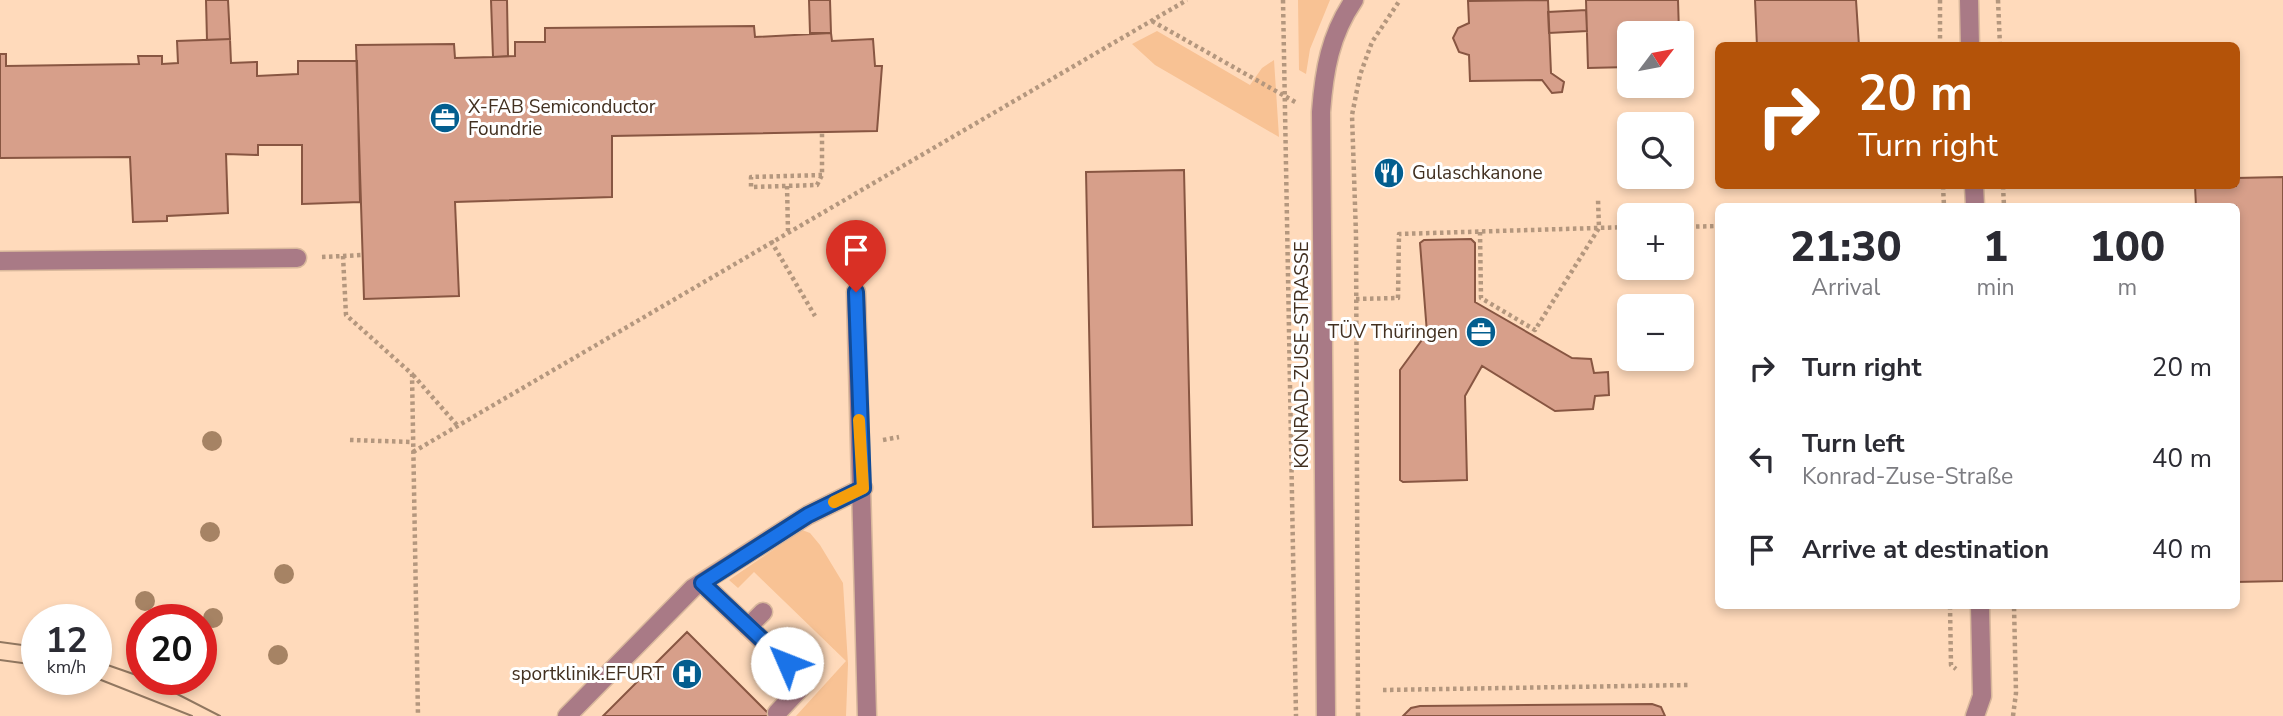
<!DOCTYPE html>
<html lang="en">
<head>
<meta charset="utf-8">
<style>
	body { margin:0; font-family:"Nunito Sans",sans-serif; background:#f2f2f3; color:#2b2b33; height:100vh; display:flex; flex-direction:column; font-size:26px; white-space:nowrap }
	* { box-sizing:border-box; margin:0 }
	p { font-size:23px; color:#7c7c81 }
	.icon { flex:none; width:38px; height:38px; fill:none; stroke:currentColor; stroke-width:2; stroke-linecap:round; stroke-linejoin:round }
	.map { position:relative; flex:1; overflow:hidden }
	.sheet { position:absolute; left:1715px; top:203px; width:525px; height:406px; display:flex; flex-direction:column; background:#fff; border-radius:10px; box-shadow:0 4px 10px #0003 }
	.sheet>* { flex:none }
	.hud { position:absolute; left:1715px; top:42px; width:525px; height:147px; border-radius:10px; box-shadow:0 4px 10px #0003; background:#b45309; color:#fff; overflow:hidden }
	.needle { width:46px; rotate:58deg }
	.fabs { position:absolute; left:1617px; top:21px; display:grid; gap:14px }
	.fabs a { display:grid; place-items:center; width:77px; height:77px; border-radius:10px; background:#fff; box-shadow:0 4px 10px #0003; font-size:35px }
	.speed { position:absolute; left:21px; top:604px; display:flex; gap:14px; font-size:35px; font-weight:700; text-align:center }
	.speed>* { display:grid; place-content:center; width:91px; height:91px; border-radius:50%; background:#fff; box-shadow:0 4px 10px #0003; line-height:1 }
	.speed small { font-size:18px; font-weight:400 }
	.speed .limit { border:10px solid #d22; background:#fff; color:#111 }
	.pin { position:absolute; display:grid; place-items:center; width:60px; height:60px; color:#fff; margin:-72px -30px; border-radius:50% 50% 50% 0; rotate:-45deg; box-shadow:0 0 7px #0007 }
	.pin .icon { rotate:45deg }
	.me { position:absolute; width:77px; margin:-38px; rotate:314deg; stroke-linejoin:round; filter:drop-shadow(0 0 5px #0008) }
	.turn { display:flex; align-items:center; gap:24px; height:147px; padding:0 28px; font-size:32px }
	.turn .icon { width:91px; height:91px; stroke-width:2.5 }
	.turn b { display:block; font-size:49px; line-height:60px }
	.eta { display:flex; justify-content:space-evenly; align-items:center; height:119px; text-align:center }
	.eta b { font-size:42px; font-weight:800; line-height:49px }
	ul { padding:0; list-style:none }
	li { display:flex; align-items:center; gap:21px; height:91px; padding:0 28px }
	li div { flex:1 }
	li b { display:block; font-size:26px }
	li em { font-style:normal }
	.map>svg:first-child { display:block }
</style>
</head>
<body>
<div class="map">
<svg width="2283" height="716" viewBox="0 0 2283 716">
	<rect width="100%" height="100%" fill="#ffdabb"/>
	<path fill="#f8c294" d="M1298,0H1330L1310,49L1306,74L1299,70Z
		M1157,31L1250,85L1262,68L1274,60L1279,137L1155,65L1132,44Z
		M802,530L810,533L820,545L843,583L848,664L846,716H796L846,661L754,572L738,588L729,580Z"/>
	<path fill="#d79f8a" stroke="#885642" stroke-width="2" d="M206,0H228L230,39L207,40Z
		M491,0H507L508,56L493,57Z
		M809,0H830L831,33H810Z
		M1548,0L1551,73L1564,82L1562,92L1552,93L1542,80L1470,81L1469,55L1459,52L1453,38L1458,28L1469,23L1468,1Z
		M1586,0H1678L1679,33H1629V67L1588,68Z
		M1755,0H1856L1859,46H1757Z
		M1586,10L1587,31L1549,33L1548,12Z
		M754,26L755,37L831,33L832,41L873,39L875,66H882L877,131L612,136V197L455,202L459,296L364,299L356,45L454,44L455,58L493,57L515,56V42H545V28Z
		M230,39L231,63L257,62V76L298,74V61H357L360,202L302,204V145H258V155L226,154L228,213L167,216V221L133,222L130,157L0,158V54H6V66L139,64L138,56H162V64L178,63L177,41Z
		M1184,170L1192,525L1093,527L1086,172Z
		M2283,177V581L2236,582V206H2196L2195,186H2236V178Z
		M1471,239L1475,243V302L1572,358L1591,359L1594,373L1608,372L1609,395L1595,396L1593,409L1555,411L1482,366L1465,396L1467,480L1403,482L1400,480V370L1427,333L1420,243L1424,240Z
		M687,632L771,716H603Z
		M1652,704L1661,707L1665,716H1403L1411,708L1420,706Z"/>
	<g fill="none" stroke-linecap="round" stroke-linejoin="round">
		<g stroke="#d9b89c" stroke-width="21">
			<path id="minor" d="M1969,0L1970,46
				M1974,186L1975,206
				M0,261L297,258
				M856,292L867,716
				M702,583L806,682L777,713
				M748,627L763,612
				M567,716L693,588L808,515L863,488
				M1326,716L1321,112C1324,71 1330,35 1354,0
				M1975,716L1982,696L1980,606"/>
		</g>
		<path stroke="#b4977e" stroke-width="4.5" stroke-dasharray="3.5 3.5" stroke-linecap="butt" d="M1283,0L1296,716
			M1940,0V46
			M1998,0L2000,46
			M1152,21L1297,103
			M822,175L751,177V187L817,185L822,175V133
			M787,186L788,231
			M1943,186L1944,206
			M2003,186L2004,206
			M1682,227L1718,226
			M1480,232L1481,298L1535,330L1599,228L1598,199
			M771,241L815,316
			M343,256L362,255
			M322,257L343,256L346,315L412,374L418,716
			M1356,299L1398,298L1399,234L1629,227
			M413,375L457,425
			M350,440L413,442
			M883,440L899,437
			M413,452L1187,0
			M1950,606L1951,665L1956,669
			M1383,690L1689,685
			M1358,716L1356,235L1352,115L1360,75L1372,42L1400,0
			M2013,716L2016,693L2014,606"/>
		<use href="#minor" stroke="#a97a86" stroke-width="18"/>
		<path stroke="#917760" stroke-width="2" d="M0,642L37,647
			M0,660L37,665
			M96,661L142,677
			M96,678L192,716
			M148,679L220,716"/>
	</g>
	<g fill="#a68364">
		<circle cx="212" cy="441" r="10"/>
		<circle cx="210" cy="532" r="10"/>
		<circle cx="284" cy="574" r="10"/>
		<circle cx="145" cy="601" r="10"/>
		<circle cx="213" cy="618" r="10"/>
		<circle cx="278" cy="655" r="10"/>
	</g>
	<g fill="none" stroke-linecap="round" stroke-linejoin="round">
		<g stroke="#114b97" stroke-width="18">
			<path id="route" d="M787,663L702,583L808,515L863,488L856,292"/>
		</g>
		<use href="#route" stroke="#1a73e8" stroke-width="12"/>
		<path stroke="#f59e0b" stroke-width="12" d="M834,502L863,488L859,420"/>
	</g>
	<defs>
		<g id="office-disc" transform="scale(1.575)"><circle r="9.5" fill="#035e8f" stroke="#fff"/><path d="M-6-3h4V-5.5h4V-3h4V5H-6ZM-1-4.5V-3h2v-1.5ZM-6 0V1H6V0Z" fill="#fff"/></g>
		<g id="restaurant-disc" transform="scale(1.575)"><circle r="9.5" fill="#035e8f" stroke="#fff"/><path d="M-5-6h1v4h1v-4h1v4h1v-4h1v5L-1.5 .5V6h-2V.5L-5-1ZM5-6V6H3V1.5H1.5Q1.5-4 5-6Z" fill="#fff"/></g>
		<g id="hospital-disc" transform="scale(1.575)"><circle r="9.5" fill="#035e8f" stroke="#fff"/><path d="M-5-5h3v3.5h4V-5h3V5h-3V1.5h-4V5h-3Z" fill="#fff"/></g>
	</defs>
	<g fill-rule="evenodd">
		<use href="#office-disc" x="445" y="118"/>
		<use href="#restaurant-disc" x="1389" y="173"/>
		<use href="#office-disc" x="1481" y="332"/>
		<use href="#hospital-disc" x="687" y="674"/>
	</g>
	<g text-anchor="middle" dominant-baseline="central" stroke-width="6" stroke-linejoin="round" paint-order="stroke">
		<g font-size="19" fill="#423020" stroke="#fff" text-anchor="start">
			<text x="468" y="107">X-FAB Semiconductor<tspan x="468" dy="22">Foundrie</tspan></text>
			<text x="1412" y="173">Gulaschkanone</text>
			<text x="1458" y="332" text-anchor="end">TÜV Thüringen</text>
			<text x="664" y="674" text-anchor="end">sportklinik.EFURT</text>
		</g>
		<g font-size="19" fill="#423020" stroke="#fff">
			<text transform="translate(1302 355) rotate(-90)">KONRAD-ZUSE-STRASSE</text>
		</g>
	</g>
</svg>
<div class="fabs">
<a><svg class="needle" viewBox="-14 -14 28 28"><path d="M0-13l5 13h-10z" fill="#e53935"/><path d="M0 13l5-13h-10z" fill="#7c7c81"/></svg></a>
<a><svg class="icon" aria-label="search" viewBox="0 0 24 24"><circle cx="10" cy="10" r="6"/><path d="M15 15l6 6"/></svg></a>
<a>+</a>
<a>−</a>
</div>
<div class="speed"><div>12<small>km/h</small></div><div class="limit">20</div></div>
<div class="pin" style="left:856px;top:292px;background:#d93025"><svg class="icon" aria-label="arrive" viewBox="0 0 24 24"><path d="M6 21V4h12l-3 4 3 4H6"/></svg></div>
<svg class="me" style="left:787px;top:663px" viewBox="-20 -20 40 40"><circle r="19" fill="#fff"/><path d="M0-13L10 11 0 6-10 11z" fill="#1a73e8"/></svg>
<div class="hud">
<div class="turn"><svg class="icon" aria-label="right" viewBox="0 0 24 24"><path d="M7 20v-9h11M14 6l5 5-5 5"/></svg><div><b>20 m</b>Turn right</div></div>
</div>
<section class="sheet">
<div class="eta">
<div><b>21:30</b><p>Arrival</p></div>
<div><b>1</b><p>min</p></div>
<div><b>100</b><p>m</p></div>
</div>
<ul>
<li><svg class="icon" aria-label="right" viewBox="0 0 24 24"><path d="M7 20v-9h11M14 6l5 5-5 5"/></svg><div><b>Turn right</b></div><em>20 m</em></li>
<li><svg class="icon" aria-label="left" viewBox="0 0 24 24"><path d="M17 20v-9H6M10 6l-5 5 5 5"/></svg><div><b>Turn left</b><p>Konrad-Zuse-Straße</p></div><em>40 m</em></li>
<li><svg class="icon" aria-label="arrive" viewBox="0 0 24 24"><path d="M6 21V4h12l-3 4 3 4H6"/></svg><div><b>Arrive at destination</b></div><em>40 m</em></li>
</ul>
</section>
</div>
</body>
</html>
